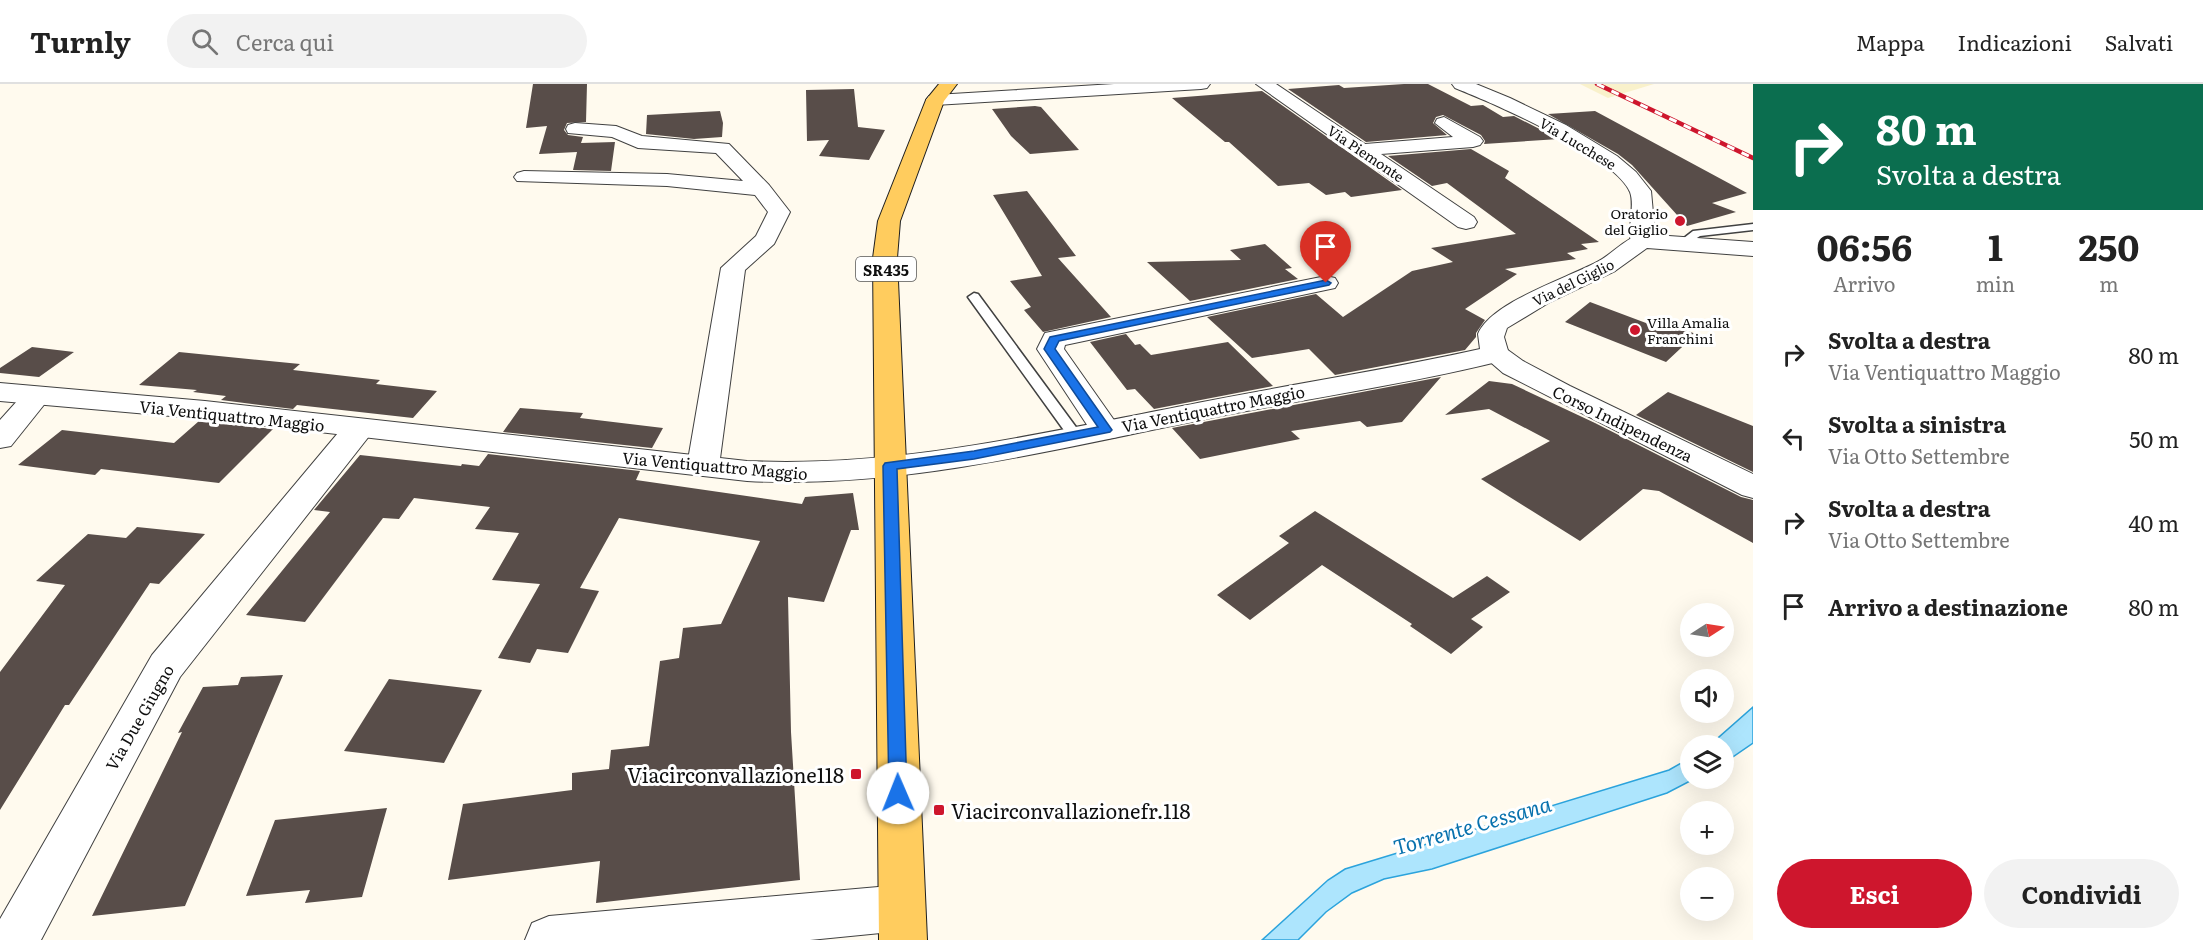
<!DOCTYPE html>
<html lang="it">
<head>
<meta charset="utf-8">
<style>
	body { margin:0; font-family:Literata,serif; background:#f2f2f2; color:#222; height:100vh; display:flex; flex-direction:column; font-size:22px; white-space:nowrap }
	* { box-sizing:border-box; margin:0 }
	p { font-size:20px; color:#767676 }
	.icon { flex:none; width:33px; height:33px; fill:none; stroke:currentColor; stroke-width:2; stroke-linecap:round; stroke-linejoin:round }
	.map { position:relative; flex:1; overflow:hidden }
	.side { display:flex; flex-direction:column; background:#fff; width:450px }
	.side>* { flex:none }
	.guide { background:#0b6e4f; color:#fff; overflow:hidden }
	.needle { width:39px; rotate:78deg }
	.tools { position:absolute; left:1680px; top:519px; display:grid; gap:12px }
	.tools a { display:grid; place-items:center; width:54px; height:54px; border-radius:50%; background:#fff; box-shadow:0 6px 24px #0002; font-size:30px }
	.pin { position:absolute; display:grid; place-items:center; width:51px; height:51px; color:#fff; margin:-62px -26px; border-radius:50% 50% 50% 0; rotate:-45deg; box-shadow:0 0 6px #0007 }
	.pin .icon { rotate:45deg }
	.me { position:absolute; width:66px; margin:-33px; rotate:359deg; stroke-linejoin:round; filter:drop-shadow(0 0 4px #0008) }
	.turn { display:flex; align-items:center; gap:21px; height:126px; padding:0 24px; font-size:27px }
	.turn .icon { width:78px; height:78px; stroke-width:2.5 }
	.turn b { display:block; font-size:42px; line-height:51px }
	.eta { display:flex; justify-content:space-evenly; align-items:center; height:102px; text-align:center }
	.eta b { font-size:36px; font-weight:700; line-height:42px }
	.cta { display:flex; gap:12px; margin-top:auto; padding:12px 24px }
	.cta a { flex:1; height:69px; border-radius:36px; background:#ce162d; color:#fff; font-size:24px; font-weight:700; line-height:69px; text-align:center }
	.cta a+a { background:#f2f2f2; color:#222 }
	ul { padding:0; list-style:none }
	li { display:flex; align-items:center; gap:18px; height:84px; padding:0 24px }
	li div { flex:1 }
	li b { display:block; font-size:22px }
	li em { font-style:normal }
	header { display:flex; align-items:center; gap:36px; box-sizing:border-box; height:84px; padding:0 30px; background:#fff; border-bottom:2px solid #e0e0e0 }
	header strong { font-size:28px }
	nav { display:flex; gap:33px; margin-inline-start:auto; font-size:21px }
	.search { width:420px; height:54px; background:#f2f2f2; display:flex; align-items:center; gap:15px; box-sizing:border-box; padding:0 21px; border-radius:33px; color:#767676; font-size:22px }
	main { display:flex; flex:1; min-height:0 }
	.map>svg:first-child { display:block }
</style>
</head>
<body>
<header>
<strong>Turnly</strong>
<div class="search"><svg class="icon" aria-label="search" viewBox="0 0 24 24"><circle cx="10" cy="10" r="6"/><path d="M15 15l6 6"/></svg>Cerca qui</div>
<nav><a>Mappa</a><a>Indicazioni</a><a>Salvati</a></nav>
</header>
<main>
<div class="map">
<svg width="1753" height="856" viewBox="0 0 1753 856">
	<rect width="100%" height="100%" fill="#fffaee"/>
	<path fill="#f9f1cb" d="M1580,0H1654L1608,14Z"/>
	<path fill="#ade5fd" stroke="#2ba3dc" stroke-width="1.5" d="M1753,623V659L1724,679V662L1710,661Z
		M1690,674V694L1694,695L1667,709L1432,785L1384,795L1352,809L1326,828L1298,856H1262L1328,796L1345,785L1669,686Z"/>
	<path fill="#584d49" d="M533,0H587L586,38L567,39L564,46L568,51L583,53L581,59L615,58L611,87L573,86L577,68L539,70L547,42L526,44Z
		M1404,0H1428L1471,22L1483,21L1503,33L1514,32L1559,55L1484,60L1485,57L1481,51L1443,31L1436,33L1433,39L1447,51L1366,58L1288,5L1339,1L1344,4Z
		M854,5L858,43L885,46L869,76L819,72L829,56L807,57L806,6Z
		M1262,7L1402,106L1351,113L1345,108L1326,111L1309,99L1278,102L1229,58H1225L1172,14Z
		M1035,22L1041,23L1079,66L1030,70L1011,52L992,25Z
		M720,27L723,39L722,53L694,55L646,50L647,31Z
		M1595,27L1747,109L1712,119L1736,128L1687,142L1632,81L1618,70L1548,30Z
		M1471,65L1509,87L1505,94L1599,158L1581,160L1588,165L1567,169L1576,175L1505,185L1517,190L1465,225L1485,236L1476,249V253L1465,266L1335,291L1309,265L1252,274L1207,233L1316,210L1343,233L1412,187L1453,178L1431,164L1516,150L1447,99L1432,102L1388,72Z
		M1027,107L1076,172L1058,174L1111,233L1043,248L1024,226L1031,223L1010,197L1042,192L993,111Z
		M1265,160L1292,184L1285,185L1298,195L1190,217L1147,178L1241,176L1230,166Z
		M1590,218L1654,242L1660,237L1696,250L1666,278L1565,238Z
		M1126,250L1135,261L1140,260L1151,271L1228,258L1273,302L1154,325L1135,305L1127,306L1090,258Z
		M32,263L74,268L39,293L0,289V284Z
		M179,268L300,280L293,286L380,296L376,300L437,307L413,334L297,321L293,325L221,316L226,312L193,308L197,306L139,301Z
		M1441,293L1402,338L1367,343L1360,337L1291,347L1300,355L1200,375L1172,344Z
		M1489,297L1512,300L1595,339L1741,413L1753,416V459L1659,407L1643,405L1580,457L1481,395L1550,357L1489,325L1445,331Z
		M1668,308L1753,342V388L1636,331Z
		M520,324L583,329L580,334L663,344L652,364L503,348Z
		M199,337L273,345L219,399L101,385L95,391L18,381L62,346L174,359Z
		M488,370L640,387L636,396L802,420L805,413L853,409L859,446H851L824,518L788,513L791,648L800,796L596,819L600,777L448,796L463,720L572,706V689L609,685L611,666L649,662L660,577L679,574L683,544L721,540L760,457L619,434L580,504L599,507L568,569L537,565L530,579L498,574L540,500L492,496L519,449L475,445L490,423L414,414L399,435L383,434L305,538L246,531L330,428L314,426L360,371L461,382L462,380L479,382Z
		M1315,427L1453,514L1487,492L1510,508L1471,535L1483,543L1451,570L1410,542L1412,540L1322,481L1250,536L1217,511L1289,459L1279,452Z
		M137,443L205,450L159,500L150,499L69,621H65L0,726V588L65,501L36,497L88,450L126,454Z
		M283,591L185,822L92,832L182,648L178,649L203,603L238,601L241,593Z
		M389,595L482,606L444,679L344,667Z
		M387,724L362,813L305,819L310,806L246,812L275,736Z"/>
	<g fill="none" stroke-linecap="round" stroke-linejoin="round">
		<g stroke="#414141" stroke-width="3">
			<path id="service" d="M1753,140V146L1700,152L1681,164L1675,161L1693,147Z
				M974,209L978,210L1081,350L1084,353L1081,356H1071L968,213Z"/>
		</g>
		<g stroke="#414141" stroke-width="2">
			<path id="minor" d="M1114,0H1210L1207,4L1201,5L935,21L929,20L926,16L929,12L935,11Z
				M1256,0H1276L1365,60L1453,53L1435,39L1437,35L1444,33L1480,53L1483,57L1480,61L1473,63L1381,70L1474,133L1477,138L1474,143L1466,145L1458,143Z
				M1452,0H1476L1510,14L1566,41L1617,72L1636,88L1651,107L1654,140L1652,157L1649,162L1641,164L1633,162C1625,150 1636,124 1630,108C1615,72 1493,19 1455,4Z
				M575,39L616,42L642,52L729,60L769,101L790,128L774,160L745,186L719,382L714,389L703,392L692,389L687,382L721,184L756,152L768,128L755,111L667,102L517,97L514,93L517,89L524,87L667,90L743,97L716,69L638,64L612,53L568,49L566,45L568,41Z
				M1326,192L1335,194L1338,199L1335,204L1065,261L1064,265L1121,346L1117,353L1106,355L1095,353L1037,265L1045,249Z
				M1495,262L1505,264L1523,277L1570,302L1753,390V414L1742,411L1503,289L1481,270L1485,264Z
				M37,303L47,306L51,312L11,362L0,364V336L27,306Z
				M359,335L370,337L374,344L370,351L180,593L41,856H0V835L152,571L348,337Z
				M901,801L918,807L925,824L918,841L901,847L810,856H525L532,839L549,832Z"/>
		</g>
		<g stroke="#414141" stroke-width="2">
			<path id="tertiary" d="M1641,150L1753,158V172L1647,164L1615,187L1550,218L1507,244L1504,253L1509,270L1505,276C1405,301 1302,315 1201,336C1050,366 902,405 747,397L205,335L0,317V299L205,317L747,377C895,384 1037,350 1182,322C1281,302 1381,287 1480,265L1478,250C1491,218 1568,194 1599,177C1613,169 1626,154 1641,150Z"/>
		</g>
		<g stroke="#1f1f1f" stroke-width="2">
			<path id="primary" d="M939,0H957L944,17L900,137L897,174L927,856H879L873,174L878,137L926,16Z"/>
		</g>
		<use href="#service" fill="#fff" fill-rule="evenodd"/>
		<use href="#minor" fill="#fff" fill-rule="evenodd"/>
		<use href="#tertiary" fill="#fff" fill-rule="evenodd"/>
		<use href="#primary" fill="#ffcc5e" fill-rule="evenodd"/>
		<g stroke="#ce162d" stroke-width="4.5">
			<path id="rail" d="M1597,0L1753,74"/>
		</g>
		<use href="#rail" stroke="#fff" stroke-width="3" stroke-dasharray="8" stroke-linecap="butt"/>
	</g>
	<path fill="#1a73e8" stroke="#114b97" stroke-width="1.5" d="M1326,196L1331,199L1329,201L1059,257L1055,265L1112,346L1110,348L974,375L897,385L907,709L905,715L898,717L892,715L889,709L883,382L885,379L974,367L1098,343L1044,265L1050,253Z"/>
	<g fill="#ce162d" stroke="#fff" stroke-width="2">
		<circle cx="1680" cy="137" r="6"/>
		<circle cx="1635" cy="246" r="6"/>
		<rect x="850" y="684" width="12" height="12" rx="3"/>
		<rect x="933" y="720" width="12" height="12" rx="3"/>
	</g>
	<g text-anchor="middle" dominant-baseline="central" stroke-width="6" stroke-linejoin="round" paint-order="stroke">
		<g font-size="14" fill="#0e0e0e" stroke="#fff">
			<text transform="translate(1578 59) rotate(31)">Via Lucchese</text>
			<text transform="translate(1366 69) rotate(34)">Via Piemonte</text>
			<text transform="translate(1573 198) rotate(-26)">Via del Giglio</text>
		</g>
		<g font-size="14" fill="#0e0e0e" stroke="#fff" text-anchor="end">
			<text x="1668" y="129">Oratorio<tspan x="1668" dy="16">del Giglio</tspan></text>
			<text x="1647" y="238" text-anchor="start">Villa Amalia<tspan x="1647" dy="16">Franchini</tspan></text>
		</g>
		<rect fill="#fff" stroke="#565656" stroke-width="1.5" x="856" y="173" width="60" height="24" rx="4.5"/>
		<g font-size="15" font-weight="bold" fill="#0e0e0e">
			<text x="886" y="185">SR435</text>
		</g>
		<g font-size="16" fill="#0e0e0e" stroke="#fff">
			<text transform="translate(1213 324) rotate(-11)">Via Ventiquattro Maggio</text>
			<text transform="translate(232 331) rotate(6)">Via Ventiquattro Maggio</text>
			<text transform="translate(1623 339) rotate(26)">Corso Indipendenza</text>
			<text transform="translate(715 381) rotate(5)">Via Ventiquattro Maggio</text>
			<text transform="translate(139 633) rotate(-60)">Via Due Giugno</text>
		</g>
		<g font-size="20" fill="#0e0e0e" stroke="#fff" text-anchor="end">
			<text x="844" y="690">Viacirconvallazione118</text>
			<text x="951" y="726" text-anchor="start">Viacirconvallazionefr.118</text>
		</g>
		<g font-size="21" font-style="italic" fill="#0972ae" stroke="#fff">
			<text transform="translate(1472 740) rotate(-16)">Torrente Cessana</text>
		</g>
	</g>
</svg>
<div class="tools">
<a><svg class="needle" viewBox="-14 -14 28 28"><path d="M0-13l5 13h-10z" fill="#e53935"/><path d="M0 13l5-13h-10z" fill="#767676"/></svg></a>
<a><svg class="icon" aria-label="sound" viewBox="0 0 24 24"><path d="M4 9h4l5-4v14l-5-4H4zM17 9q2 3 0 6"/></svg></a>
<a><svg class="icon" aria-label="layers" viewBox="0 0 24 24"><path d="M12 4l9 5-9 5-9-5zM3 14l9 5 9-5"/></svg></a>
<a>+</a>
<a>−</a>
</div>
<div class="pin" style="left:1326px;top:199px;background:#d93025"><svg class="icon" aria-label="arrive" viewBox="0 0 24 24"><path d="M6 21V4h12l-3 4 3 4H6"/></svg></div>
<svg class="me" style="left:898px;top:709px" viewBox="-20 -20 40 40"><circle r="19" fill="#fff"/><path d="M0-13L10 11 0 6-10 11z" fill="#1a73e8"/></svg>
</div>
<section class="side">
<div class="guide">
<div class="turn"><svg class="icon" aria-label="right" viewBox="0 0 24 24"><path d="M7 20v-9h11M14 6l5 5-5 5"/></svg><div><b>80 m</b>Svolta a destra</div></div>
</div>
<div class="eta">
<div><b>06:56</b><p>Arrivo</p></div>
<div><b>1</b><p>min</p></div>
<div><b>250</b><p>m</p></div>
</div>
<ul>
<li><svg class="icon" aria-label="right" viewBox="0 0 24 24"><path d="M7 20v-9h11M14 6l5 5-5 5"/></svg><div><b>Svolta a destra</b><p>Via Ventiquattro Maggio</p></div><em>80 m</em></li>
<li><svg class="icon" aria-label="left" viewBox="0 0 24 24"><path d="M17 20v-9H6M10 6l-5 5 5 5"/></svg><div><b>Svolta a sinistra</b><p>Via Otto Settembre</p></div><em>50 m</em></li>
<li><svg class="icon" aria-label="right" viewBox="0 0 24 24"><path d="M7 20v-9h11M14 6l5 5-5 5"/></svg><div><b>Svolta a destra</b><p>Via Otto Settembre</p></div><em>40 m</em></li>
<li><svg class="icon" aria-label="arrive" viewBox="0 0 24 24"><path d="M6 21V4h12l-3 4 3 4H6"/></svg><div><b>Arrivo a destinazione</b></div><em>80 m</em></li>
</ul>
<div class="cta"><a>Esci</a><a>Condividi</a></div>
</section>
</main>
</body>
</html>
